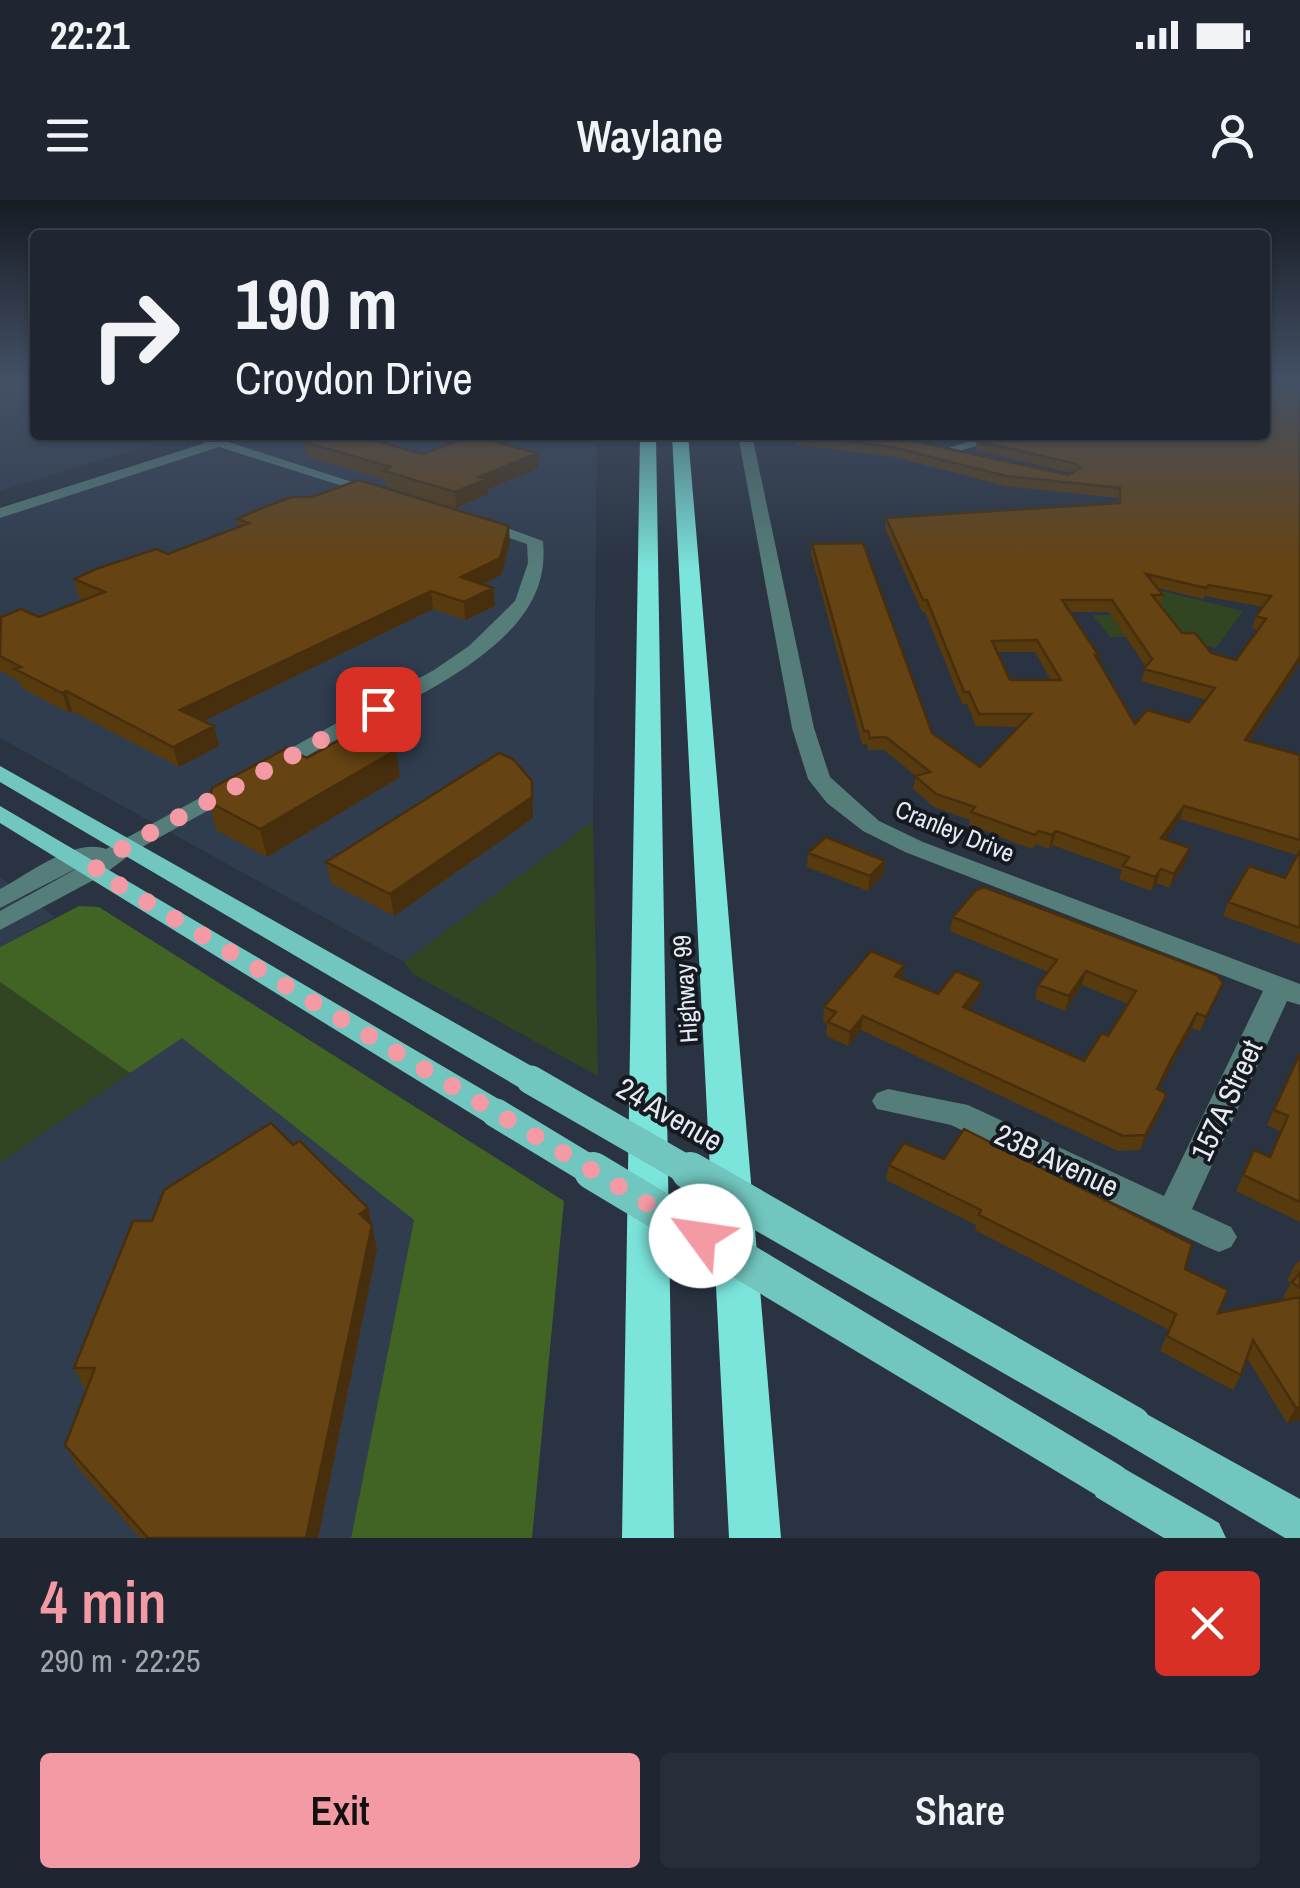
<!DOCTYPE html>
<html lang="en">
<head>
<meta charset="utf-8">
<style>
	body { margin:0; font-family:"Archivo Narrow",sans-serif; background:#272e39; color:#f1f3f6; height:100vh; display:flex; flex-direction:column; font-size:38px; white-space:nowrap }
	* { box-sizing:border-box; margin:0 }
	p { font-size:32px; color:#a1a5ab }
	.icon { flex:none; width:55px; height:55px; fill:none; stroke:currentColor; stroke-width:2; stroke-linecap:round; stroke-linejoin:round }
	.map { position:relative; height:1338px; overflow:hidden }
	.panel { display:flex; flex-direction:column; background:#1f2631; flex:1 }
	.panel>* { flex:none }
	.guide { position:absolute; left:30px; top:30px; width:1240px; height:210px; border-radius:10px; box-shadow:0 2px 8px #0004,0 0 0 2px #3c434d; background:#1f2631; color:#f1f3f6; overflow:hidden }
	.pin { position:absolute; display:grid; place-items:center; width:85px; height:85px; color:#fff; margin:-42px; border-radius:20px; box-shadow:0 5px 15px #0006 }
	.me { position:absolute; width:110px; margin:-55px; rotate:301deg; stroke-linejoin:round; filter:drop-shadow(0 0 8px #0008) }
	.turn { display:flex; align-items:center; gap:35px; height:210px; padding:0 40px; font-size:45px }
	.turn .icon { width:130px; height:130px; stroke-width:2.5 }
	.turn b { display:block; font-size:70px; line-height:85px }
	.round { display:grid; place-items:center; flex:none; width:105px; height:105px; border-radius:10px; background:#272e39 }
	.summary { display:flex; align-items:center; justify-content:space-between; height:170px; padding:0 40px }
	h1 { font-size:60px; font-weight:600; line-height:75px; color:#f49aa5 }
	.primary-button { display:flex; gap:20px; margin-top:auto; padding:20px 40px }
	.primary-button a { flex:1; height:115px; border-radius:10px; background:#f49aa5; color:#111; font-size:40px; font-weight:600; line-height:115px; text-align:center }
	.primary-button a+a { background:#272e39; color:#f1f3f6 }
	.status { display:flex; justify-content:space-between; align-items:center; height:70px; padding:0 50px; background:#1f2631; direction:ltr }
	.status svg { height:28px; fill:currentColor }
	header { display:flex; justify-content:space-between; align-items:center; height:130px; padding:0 40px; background:#1f2631; font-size:45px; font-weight:600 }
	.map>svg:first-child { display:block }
</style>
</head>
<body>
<div class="status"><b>22:21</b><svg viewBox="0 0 49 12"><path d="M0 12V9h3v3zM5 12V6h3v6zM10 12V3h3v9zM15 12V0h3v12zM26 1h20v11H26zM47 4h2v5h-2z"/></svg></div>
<header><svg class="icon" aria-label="menu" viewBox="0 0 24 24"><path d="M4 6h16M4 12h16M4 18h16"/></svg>Waylane<svg class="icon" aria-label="person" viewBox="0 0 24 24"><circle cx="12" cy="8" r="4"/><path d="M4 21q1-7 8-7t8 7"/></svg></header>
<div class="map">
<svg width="1300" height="1338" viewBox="0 0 1300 1338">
	<rect width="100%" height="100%" fill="#293341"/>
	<path fill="#303d4f" d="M0,181H35V235H182L0,291Z
		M256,235H597L593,621L404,762L0,538V318Z
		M0,677L55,717L0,747Z
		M182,837L414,1020L351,1338H0V963Z"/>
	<path fill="#324523" d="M1108,378L1243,411L1216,448L1174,437H1110L1093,415H1117Z
		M593,621L598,875V876L413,774L404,762Z
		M0,782L130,873L0,963Z"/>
	<path fill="#416324" d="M79,706L99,707L564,1001L532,1338H351L414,1020L182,838L130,873L0,782V747Z"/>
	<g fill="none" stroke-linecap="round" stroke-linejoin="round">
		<path fill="#557d79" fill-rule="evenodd" d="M186,235H207L386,293L374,296L219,247L0,318V308L205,243Z
			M738,235H752L814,528L830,577L879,621L923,642L1300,784V805L1287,801L1192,1009L1231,1027L1237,1037L1231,1047L1219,1052L1207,1047L951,925L877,909L872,901L877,893L888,889L968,905L1164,996L1263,791L905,652L863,631L827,603L808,579L792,528Z
			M990,235H1012L946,255L939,251Z
			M475,320H485L543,341C546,374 537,399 515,425C473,472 410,499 356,529C282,570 208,610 135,651L103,675L0,730V711L87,663L0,708V689C27,675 75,637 106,649L434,470L469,446L515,401L528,363L527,344L475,326Z"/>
		<path fill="#71c7bf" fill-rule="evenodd" d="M0,566L542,872L546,880L542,888L531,891L520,888L0,582Z
			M0,606L507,904L512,913L507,922L496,925L485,922L0,623Z
			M1132,1206L1300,1299V1338H1285L1118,1239L1112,1225L1118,1211Z
			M1111,1261L1219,1323L1226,1338H1164L1096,1297L1090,1282L1096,1267Z"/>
		<path fill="#7be4db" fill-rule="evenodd" d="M640,235H656L674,1338H622Z
			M672,235H688L781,1338H729Z"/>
		<path stroke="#71c7bf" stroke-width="29" d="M531,880L694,974
			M496,913L597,974"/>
		<path stroke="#71c7bf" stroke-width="38" d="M593,971L1111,1282
			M690,971L1132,1225"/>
	</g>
	<path fill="#583a0f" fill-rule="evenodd" d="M788,235H886L1068,275L1072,273L975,250L977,241L995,235L949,242L896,235H1104L1117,238L1120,236L1119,235H1265L1300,462L1249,541L1300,555V744L1223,716L1228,702L1285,678L1297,655L1180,619L1165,640L1186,662L1169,688L1157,683L1151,691L1119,679L1122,670L1052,645L1049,649L1036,644L1032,649L969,625L970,620L934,607L913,589L916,576L884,550H868L867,544H862L811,354L812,344L932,533L980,567L1019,527L976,526L967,504H962L925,412H922L885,328L886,318L1118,303V298L1005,286L891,256L798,245ZM1158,388L1203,399L1205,396L1263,407L1256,416L1252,428L1258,430L1236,460L1211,453L1182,433L1160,405L1163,395ZM1069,412H1109L1146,467L1141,481L1206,500L1189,522L1135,524L1098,460L1099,456ZM997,452H1035L1051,480H1010Z
		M304,242L422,254L538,253L539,268L488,289V294L456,308L386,286L385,280L307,257Z
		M237,319L510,343L501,375L483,384L493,388L495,406L465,420L433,409L203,521L214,526L219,546L179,567L72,511L69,513L22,488L19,481L0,471V418L39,417L86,400L79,397L74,379L168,354L239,327Z
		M396,550L400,577L267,657L216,630L209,602L307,558Z
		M533,602V618L394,716L331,683L326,662Z
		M808,653L885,661L883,675L868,691L807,667Z
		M953,717L1223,783L1200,831L1192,828L1165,877L1159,889V914L1140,950L1118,951L861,830L848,846L826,836L827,824L823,821L824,807L902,779L938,794L982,782L979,796L969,809L1084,861L1108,836L1128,804L1082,785L1065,811L1035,799L1038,785L1048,772L950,731Z
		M1300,852V1022L1236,991L1254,950L1270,957L1281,932L1267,925Z
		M889,965L1185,1069L1218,1113L1286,1100L1283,1097L1291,1083L1287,1080L1295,1065L1300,1060V1220L1287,1223L1247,1158L1241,1175L1233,1190L1160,1151L1169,1130L975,1030L976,1025L886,980Z
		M368,1008L377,1049L318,1338H140L78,1268L65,1245L86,1192L74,1168L152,1021Z"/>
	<path fill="#472f0d" d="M950,235H996L949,242Z
		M538,253L539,268L488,289V294L456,308L455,292L479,277Z
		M509,326L510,343L501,375L462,394L461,377Z
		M493,388L495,406L465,420L464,402Z
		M431,391L433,409L185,530L180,510Z
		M1300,457V462L1241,552L1245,540Z
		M66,491L72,511L69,513L62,493Z
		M214,526L219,546L179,567L173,547Z
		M396,550L400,577L267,657L260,629Z
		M532,581L533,618L394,716L390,694Z
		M1184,606L1180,619L1157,652L1161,638Z
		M1056,631L1052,645L1049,649L1052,635Z
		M1190,648L1186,662L1169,688L1174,674Z
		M885,661L883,675L868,691L870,676Z
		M1161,669L1157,683L1151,691L1155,677Z
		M904,765L902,779L895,776Z
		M1086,771L1082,785L1065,811L1069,796Z
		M982,782L979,796L960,821L963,807Z
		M1223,783L1217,798L1200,831L1206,817Z
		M1197,813L1192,828L1152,903L1170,862Z
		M863,816L861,830L848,846L850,832Z
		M1164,900L1159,914L1140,950L1145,935Z
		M368,1008L377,1049L318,1338H306L360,1014Z
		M1300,1207V1220L1287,1223L1296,1208Z"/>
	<path fill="#664312" stroke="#472f0d" stroke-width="2.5" fill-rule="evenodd" d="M1265,181H1300V457L1245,540L1300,555V640L1184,606L1161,638L1190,648L1174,674L1161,669L1155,677L1123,666L1129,657L1056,631L1052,635L1039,631L1035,635L971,612L975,607L936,594L915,576L930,572L886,537L870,538L868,531H864L812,344L863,343L932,533L980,567L1031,514H979L969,492H964L927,400H923L886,318L1120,303V288L1006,276L892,247L797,235H886L1068,275L1080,268L1077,264L977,241L995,235H1104L1117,238L1121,235H1265ZM1146,374L1206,388L1209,385L1271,396L1256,416L1266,419L1236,460L1211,453L1195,433H1182L1152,395H1163ZM1062,400H1112L1152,459L1144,469L1215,488L1189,522L1147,510L1135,524L1095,455L1099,456ZM1037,440L1061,480H1010L992,441Z
		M325,235H355L422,254L472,236L538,253L479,277L487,279L455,292L384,271L391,267L304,242Z
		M359,280L509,326L500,358L461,377L493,388L464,402L431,391L180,510L214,526L173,547L66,491L62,493L15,469L21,467L0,456L1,417L21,409L39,417L105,392L74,379L96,369L156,349L168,354L249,323L237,319L255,311L291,297H312Z
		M354,532L396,550L260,629L209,602L212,588L287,548L307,558Z
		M499,553L513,559L532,581V597L390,694L326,662Z
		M826,637L885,661L870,676L808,653Z
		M1300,650V728L1228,702L1249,666L1285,678Z
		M984,687L1217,775L1223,783L1206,817L1197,813L1170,862L1157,889L1166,893L1164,900L1145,935L1123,936L863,816L850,832L828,822L836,812L824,807L871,751L904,765L895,776L938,794L956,771L982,782L963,807L1084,861L1102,833L1108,836L1136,791L1086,771L1069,796L1038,785L1057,760L953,717L976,690Z
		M1300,853V1002L1243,975L1254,950L1270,957L1288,916L1274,910Z
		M271,923L293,945L300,941L368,1008L360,1014L372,1025L306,1338H148L65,1245L95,1168H74L133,1021H152L164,990Z
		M964,929L1192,1044L1185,1069L1228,1090L1218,1113L1300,1097V1207L1296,1208L1253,1140L1241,1175L1167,1136L1176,1114L979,1015L981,1010L889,965L904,943L944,959Z
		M1300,1073V1088L1292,1082Z"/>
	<linearGradient id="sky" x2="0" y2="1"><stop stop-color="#171c24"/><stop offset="0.49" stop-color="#435065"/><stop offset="1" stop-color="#435065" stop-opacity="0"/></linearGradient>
	<rect width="1300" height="368" fill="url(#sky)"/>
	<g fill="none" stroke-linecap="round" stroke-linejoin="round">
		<path stroke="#f49aa5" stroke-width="18" stroke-dasharray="0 32.4" d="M378,509L126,646L94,670L701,1036"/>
	</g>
	<g text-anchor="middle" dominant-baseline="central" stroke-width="8" stroke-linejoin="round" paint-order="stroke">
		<g font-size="25" fill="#e4ebf4" stroke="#161a20">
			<text transform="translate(955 631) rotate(22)">Cranley Drive</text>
			<text transform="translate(685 789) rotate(-94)">Highway 99</text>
		</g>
		<g font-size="30" fill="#e4ebf4" stroke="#161a20">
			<text transform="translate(1226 900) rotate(-65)">157A Street</text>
			<text transform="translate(670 914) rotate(30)">24 Avenue</text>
			<text transform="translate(1057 960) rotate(25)">23B Avenue</text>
		</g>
	</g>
</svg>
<div class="pin" style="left:378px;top:509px;background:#d93025"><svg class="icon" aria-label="arrive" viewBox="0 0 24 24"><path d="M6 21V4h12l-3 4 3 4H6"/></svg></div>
<svg class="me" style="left:701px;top:1036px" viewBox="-20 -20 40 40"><circle r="19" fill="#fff"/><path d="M0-13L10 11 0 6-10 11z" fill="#f49aa5"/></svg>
<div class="guide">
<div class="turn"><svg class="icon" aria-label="right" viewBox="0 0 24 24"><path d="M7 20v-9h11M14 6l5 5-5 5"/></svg><div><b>190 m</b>Croydon Drive</div></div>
</div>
</div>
<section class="panel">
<div class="summary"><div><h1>4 min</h1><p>290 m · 22:25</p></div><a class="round" style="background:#d93025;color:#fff"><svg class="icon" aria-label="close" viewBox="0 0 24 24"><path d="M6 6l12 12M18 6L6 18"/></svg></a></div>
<div class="primary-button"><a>Exit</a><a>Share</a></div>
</section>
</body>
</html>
